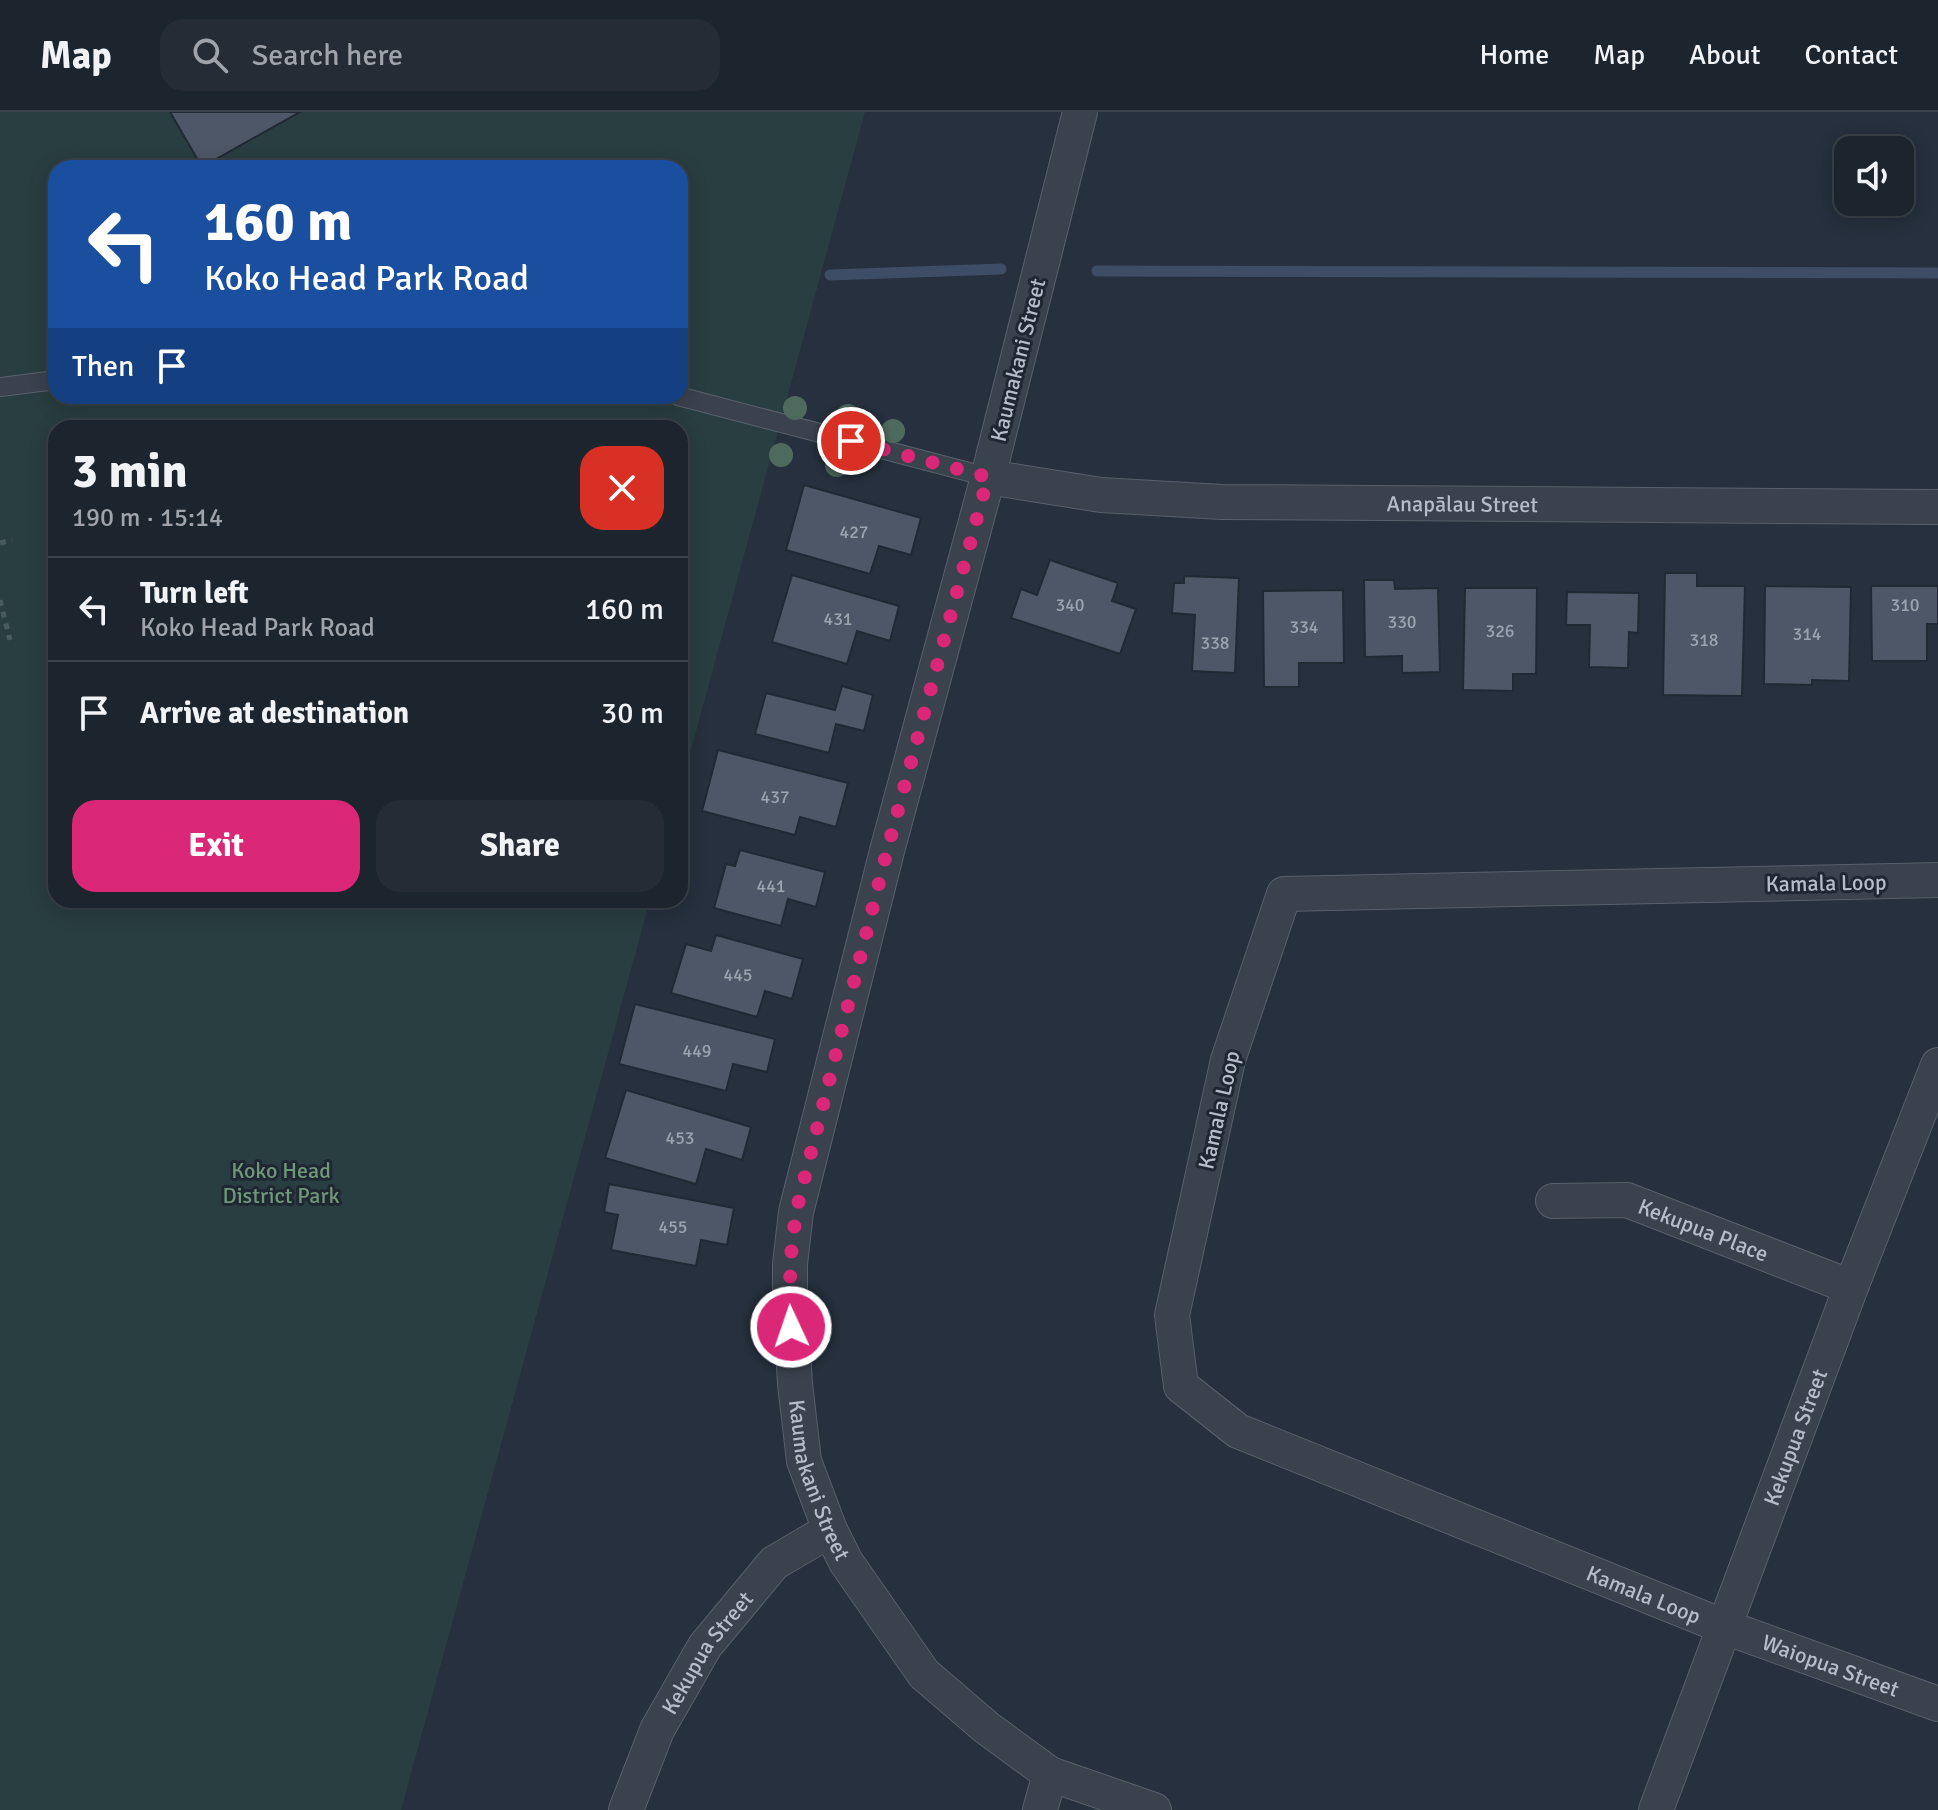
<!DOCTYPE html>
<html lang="en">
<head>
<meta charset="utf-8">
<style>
	body { margin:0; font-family:Signika,sans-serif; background:#252c36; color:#f1f3f6; height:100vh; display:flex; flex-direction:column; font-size:30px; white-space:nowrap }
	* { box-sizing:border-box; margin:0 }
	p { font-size:26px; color:#a0a4aa }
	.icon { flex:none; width:44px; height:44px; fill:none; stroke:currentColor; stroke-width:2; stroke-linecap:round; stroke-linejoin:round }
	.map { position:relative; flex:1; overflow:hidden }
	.side { position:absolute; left:48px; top:308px; width:640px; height:488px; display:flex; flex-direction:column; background:#1c242e; border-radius:24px; box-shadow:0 4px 20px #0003,0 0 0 2px #3a414a }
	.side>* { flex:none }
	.hud { position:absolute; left:48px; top:48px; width:640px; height:244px; border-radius:24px; box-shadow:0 4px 20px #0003,0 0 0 2px #3a414a; background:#1a4fa0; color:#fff; overflow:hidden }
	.fabs { position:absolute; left:1834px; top:24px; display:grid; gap:16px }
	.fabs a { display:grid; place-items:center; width:80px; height:80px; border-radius:16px; background:#1c242e; box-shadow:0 4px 20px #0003,0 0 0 2px #3a414a; font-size:40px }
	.pin { position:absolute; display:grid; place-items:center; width:68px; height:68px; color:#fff; margin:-34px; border:4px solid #fff; border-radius:50%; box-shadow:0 2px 8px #0007 }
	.me { position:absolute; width:88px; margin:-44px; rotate:357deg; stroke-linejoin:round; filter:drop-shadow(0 0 6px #0008) }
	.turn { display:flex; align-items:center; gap:28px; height:168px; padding:0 24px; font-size:36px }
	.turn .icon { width:104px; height:104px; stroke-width:2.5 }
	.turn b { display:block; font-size:56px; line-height:68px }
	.then { display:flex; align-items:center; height:76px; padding:0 24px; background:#0003; gap:16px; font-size:30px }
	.round { display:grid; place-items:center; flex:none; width:84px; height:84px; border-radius:24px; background:#252c36 }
	.overview { display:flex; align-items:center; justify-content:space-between; height:136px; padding:0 24px }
	h1 { font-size:48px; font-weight:800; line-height:60px }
	.button { display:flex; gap:16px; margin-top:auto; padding:16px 24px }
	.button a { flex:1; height:92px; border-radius:24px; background:#db2777; color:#fff; font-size:32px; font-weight:800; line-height:92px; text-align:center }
	.button a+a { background:#252c36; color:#f1f3f6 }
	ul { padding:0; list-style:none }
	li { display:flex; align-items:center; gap:24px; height:104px; padding:0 24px; border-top:2px solid #3a414a }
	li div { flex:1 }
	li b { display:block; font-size:30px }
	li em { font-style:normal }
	header { display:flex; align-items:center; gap:48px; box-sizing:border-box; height:112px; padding:0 40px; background:#1c242e; border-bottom:2px solid #3a414a }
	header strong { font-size:38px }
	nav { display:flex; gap:44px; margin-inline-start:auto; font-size:28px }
	.search { width:560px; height:72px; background:#252c36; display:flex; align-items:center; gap:20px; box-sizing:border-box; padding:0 28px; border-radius:24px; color:#a0a4aa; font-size:30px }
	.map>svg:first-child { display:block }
</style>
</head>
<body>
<header>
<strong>Map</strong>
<div class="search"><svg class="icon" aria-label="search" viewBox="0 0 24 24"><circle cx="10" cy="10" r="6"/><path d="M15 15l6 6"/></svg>Search here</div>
<nav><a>Home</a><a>Map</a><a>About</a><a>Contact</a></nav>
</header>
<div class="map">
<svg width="1938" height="1698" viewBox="0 0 1938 1698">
	<rect width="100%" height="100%" fill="#26303e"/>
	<path fill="#293e40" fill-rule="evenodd" d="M0,0H865L680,678V316H56V788H650L401,1698H0ZM56,56H680V284H56Z"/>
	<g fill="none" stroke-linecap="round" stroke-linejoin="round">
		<path stroke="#3d4d65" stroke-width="11" d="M1097,159L1938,161
			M830,163L1001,157"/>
	</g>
	<path fill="#4d5767" stroke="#212935" stroke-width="2" d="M170,0H300L202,55Z
		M804,373L921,406L911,443L879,434L870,462L786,438Z
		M1050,448L1118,471L1112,489L1136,497L1120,542L1011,506L1021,477L1037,483Z
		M1665,461H1697V474H1745L1742,584L1663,583Z
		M792,463L899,494L890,529L857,519L847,552L772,530Z
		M1184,464L1239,466L1235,561L1192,559L1195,503L1172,501L1174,471H1184Z
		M1364,468H1394L1395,477L1438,476L1440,560L1402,561V544L1365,545Z
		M1765,474L1851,475L1849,569L1812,568V573L1764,572Z
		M1871,474H1938V512H1927V549H1872Z
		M1465,476H1537L1536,562H1513V579L1463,578Z
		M1343,478L1344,551H1299V575H1264L1263,479Z
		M1567,480L1639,481L1638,521L1629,520L1628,556L1589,555L1590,513H1566Z
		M842,574L873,583L864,619L836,612L829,641L755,622L766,581L835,598Z
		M718,638L848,671L836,715L800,705L795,723L702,699Z
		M740,738L825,760L816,795L788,787L781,814L714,796L726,752L735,754Z
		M716,823L803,847L792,887L765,879L757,905L671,881L686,832L711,839Z
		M635,892L775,927L767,960L733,952L726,979L619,952Z
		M626,978L751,1015L742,1048L706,1037L696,1072L605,1046Z
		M609,1072L734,1096L727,1133L701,1128L696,1154L611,1138L618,1103L604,1100Z"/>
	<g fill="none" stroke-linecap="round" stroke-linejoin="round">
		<g stroke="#58606c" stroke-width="20">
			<path id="lane" d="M0,275L56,268
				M678,284L988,365"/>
		</g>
		<g stroke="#58606c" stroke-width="36">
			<g id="street">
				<path id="s1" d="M1080,0L988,365L887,739L796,1100L790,1152V1186L795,1272L804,1349L830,1418L846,1450L924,1562L987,1616L1050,1662L1154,1698"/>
				<path id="s2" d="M988,365L1101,383L1222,390L1938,395"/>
				<path id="s3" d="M1938,768L1284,782L1228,948L1172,1203L1181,1274L1238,1319L1725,1515L1938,1592"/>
				<path id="s4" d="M1553,1089L1627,1088L1851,1175"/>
				<path id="s5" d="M626,1698L657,1618L705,1534L774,1451L830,1418"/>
				<path d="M1040,1698L1050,1662"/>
				<path id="s6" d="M1656,1698L1851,1175L1938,953"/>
			</g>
		</g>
		<path stroke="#485b5e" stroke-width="5" stroke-dasharray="6 6" stroke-linecap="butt" d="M0,431L12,428
			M0,488L10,528"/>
		<use href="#lane" stroke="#3a424e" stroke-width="18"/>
		<use href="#street" stroke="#3a424e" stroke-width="34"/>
	</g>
	<g fill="#4e695e">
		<circle cx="795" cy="296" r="12"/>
		<circle cx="848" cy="304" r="12"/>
		<circle cx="893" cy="319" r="12"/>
		<circle cx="781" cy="343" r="12"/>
		<circle cx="837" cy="353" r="12"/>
	</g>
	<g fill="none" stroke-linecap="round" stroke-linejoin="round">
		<path stroke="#db2777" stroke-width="14" stroke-dasharray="0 25.2" d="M791,1215L790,1152L796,1100L887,739L988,365L851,329"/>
	</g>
	<g text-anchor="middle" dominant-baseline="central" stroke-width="6" stroke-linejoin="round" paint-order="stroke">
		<g font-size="18" fill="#9ca4b0">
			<text x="854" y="420">427</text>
			<text x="1070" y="493">340</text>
			<text x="1905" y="493">310</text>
			<text x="838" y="507">431</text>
			<text x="1402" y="510">330</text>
			<text x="1304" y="515">334</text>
			<text x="1500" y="519">326</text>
			<text x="1807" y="522">314</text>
			<text x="1704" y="528">318</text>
			<text x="1215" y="531">338</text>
			<text x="775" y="685">437</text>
			<text x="771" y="774">441</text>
			<text x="738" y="863">445</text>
			<text x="697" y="939">449</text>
			<text x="680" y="1026">453</text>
			<text x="673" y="1115">455</text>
		</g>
		<g font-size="22" fill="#b6bdc9" stroke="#1f2733">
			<text transform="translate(1018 248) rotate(-76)">Kaumakani Street</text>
			<text stroke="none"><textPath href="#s2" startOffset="476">Anapālau Street</textPath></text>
			<text transform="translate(1826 771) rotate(-1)">Kamala Loop</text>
			<text transform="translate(1219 998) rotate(-77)">Kamala Loop</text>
			<text stroke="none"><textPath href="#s4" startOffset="156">Kekupua Place</textPath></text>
			<text stroke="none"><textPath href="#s6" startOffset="398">Kekupua Street</textPath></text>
			<text stroke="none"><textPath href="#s1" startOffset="1408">Kaumakani Street</textPath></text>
			<text stroke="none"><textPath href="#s3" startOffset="1672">Kamala Loop</textPath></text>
			<text stroke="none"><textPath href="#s5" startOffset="178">Kekupua Street</textPath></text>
			<text stroke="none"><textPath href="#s3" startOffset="1872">Waiopua Street</textPath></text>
		</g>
		<g font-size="22" fill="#6f9879" stroke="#1f2733">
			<text x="281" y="1058">Koko Head<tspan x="281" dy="25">District Park</tspan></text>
		</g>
	</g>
</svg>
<div class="fabs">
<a><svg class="icon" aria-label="sound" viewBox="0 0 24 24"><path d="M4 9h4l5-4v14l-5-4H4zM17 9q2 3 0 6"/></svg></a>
</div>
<div class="pin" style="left:851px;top:329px;background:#d93025"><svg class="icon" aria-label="arrive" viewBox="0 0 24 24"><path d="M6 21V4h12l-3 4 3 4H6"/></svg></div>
<svg class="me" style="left:791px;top:1215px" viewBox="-20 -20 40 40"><circle r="17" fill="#db2777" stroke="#fff" stroke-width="3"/><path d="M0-11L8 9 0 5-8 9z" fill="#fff"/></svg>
<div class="hud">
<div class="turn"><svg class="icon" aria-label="left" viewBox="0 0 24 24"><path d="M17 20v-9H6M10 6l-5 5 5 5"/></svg><div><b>160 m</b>Koko Head Park Road</div></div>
<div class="then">Then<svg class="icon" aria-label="arrive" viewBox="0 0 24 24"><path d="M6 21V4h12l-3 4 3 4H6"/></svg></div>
</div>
<section class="side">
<div class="overview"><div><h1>3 min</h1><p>190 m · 15:14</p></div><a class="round" style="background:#d93025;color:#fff"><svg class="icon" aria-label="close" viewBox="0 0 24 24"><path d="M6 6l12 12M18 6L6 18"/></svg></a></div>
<ul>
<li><svg class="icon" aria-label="left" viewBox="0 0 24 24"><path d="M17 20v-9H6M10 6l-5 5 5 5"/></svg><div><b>Turn left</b><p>Koko Head Park Road</p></div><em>160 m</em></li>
<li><svg class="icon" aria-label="arrive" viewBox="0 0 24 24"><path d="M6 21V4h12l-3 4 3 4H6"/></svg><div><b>Arrive at destination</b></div><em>30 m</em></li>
</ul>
<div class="button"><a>Exit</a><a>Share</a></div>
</section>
</div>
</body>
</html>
